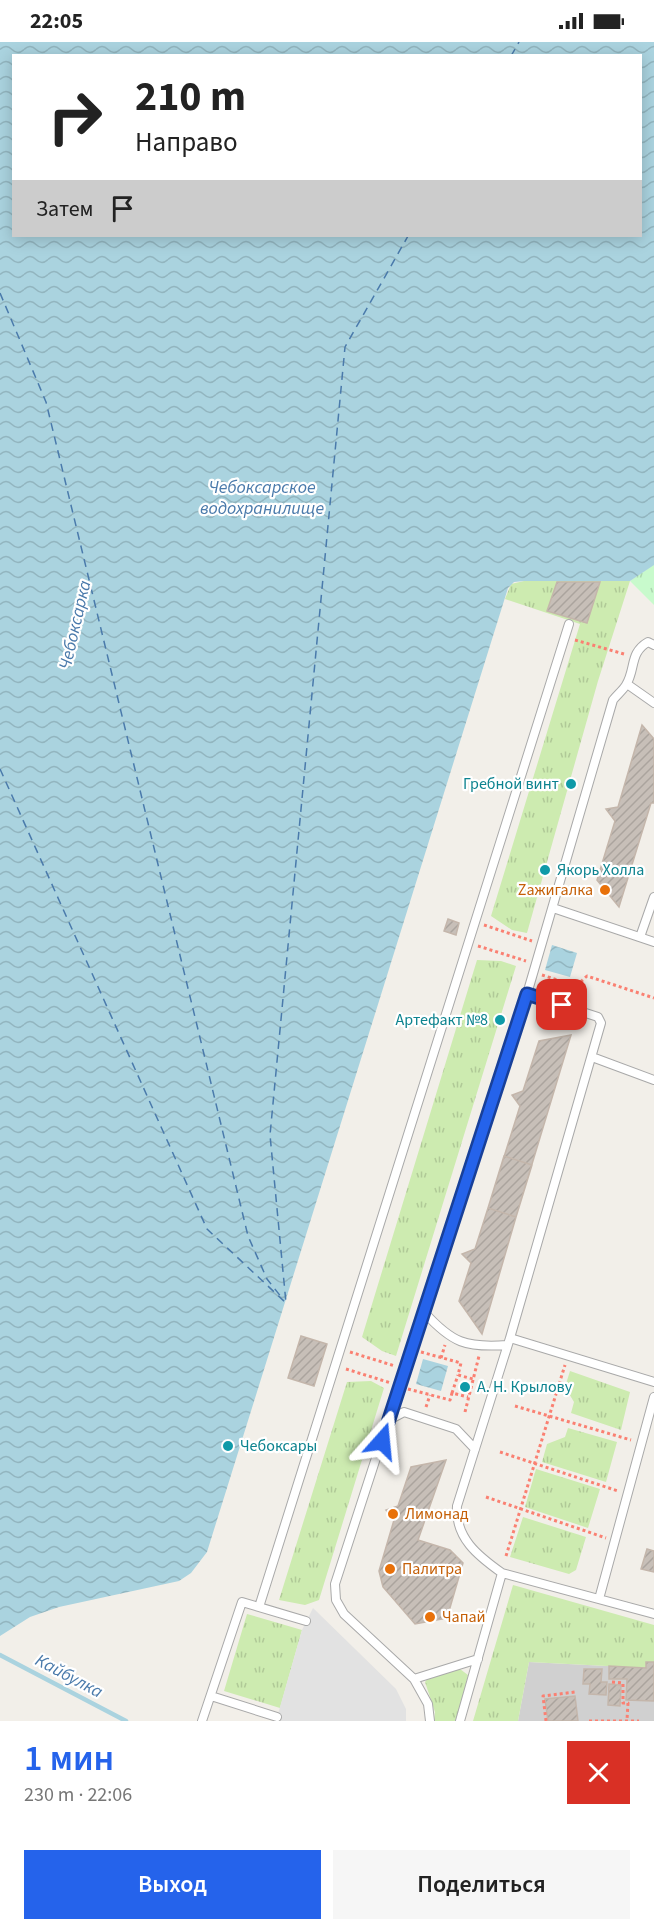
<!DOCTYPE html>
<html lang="ru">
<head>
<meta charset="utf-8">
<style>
	body { margin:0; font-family:"Source Sans 3",sans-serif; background:#f6f6f6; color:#222; height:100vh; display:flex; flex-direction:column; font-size:22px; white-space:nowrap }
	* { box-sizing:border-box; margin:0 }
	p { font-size:20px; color:#767676 }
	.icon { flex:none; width:33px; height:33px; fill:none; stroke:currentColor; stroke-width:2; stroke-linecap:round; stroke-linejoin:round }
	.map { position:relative; height:1679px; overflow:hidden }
	.details { display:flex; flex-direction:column; background:#fff; flex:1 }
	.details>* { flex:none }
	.guide { position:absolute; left:12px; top:12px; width:630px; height:183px; border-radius:0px; box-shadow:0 3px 15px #0003; background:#fff; color:#222; overflow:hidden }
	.pin { position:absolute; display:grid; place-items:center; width:51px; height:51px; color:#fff; margin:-26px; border-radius:12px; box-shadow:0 3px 9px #0006 }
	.me { position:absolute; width:66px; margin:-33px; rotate:18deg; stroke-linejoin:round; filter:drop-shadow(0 0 4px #0008) }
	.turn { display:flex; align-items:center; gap:21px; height:126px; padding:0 24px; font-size:27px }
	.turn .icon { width:78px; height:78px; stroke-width:2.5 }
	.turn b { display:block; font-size:42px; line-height:51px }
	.then { display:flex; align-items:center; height:57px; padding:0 24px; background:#0003; gap:12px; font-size:22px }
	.round { display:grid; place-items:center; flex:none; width:63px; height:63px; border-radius:0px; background:#f6f6f6 }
	.summary { display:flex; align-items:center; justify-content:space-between; height:102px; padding:0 24px }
	h1 { font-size:36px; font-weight:600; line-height:45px; color:#2563eb }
	.primary-button { display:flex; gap:12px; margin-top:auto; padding:12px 24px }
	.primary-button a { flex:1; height:69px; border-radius:0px; background:#2563eb; color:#fff; font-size:24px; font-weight:600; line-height:69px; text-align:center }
	.primary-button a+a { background:#f6f6f6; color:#222 }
	.status { display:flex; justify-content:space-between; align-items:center; height:42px; padding:0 30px; background:#fff; direction:ltr }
	.status svg { height:16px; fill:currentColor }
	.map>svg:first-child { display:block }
</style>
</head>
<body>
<div class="status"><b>22:05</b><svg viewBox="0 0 49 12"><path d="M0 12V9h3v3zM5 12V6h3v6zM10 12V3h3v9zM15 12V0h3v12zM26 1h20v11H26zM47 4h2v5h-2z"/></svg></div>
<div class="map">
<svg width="654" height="1679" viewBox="0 0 654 1679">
	<defs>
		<pattern id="grass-tufts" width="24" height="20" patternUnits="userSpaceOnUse" patternTransform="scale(1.5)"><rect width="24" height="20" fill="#cdebb0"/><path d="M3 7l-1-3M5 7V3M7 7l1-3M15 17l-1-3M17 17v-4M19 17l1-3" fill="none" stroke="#b0c997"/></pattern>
		<pattern id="park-tufts" width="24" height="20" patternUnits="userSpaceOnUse" patternTransform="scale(1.5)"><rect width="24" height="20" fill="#c8facc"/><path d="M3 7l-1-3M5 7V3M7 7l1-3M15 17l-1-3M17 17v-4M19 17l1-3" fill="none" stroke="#acd6af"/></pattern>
		<pattern id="water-waves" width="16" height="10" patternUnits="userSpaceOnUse" patternTransform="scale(1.5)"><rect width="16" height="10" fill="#aad3df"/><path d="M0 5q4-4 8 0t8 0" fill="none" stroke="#92b5bf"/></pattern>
		<pattern id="building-hatch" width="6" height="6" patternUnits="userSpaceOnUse" patternTransform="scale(1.5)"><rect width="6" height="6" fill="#c7bfb8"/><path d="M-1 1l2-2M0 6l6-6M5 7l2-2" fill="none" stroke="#aba49e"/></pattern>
	</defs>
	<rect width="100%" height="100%" fill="#f2efe9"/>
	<path fill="#d0d0d0" d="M529,1620L646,1626L654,1620V1679H518Z"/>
	<path fill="url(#grass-tufts)" d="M524,539H630L598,639L527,891L512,888L491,874L580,582L505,557L511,542Z
		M477,918L501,919L516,924L396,1314L382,1309L362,1295Z
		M570,1329L630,1350L621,1388L571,1371L574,1360L565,1345Z
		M371,1339L384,1346L319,1558L305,1563L279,1558L347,1340Z
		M568,1386L617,1400L606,1440L542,1420L547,1402L565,1395Z
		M536,1427L600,1447L588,1486L525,1465Z
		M523,1475L586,1495L576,1528L569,1532L510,1515Z
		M513,1543L654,1583V1620L646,1626L529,1620L518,1679H473Z
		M247,1572L302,1588L280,1666L224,1649Z
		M460,1627L468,1633L457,1679H434L435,1670L425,1640L428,1636Z"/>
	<path fill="url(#park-tufts)" d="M654,522V563L630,539Z"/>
	<path fill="#e2e2e2" d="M313,1566L396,1647L406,1667V1679H276L302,1588Z"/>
	<path fill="url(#water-waves)" fill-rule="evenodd" d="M0,0H654V523L630,539H524L514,540L508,546L207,1510L191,1531L179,1539L59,1565L30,1575L0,1594ZM14,14H640V194H14Z
		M552,903L577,911L570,935L545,928Z
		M423,1317L448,1324L441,1349L416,1342Z"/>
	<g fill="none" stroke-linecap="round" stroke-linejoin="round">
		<path stroke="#aad3df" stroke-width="4.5" d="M0,1613L126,1679"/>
		<path stroke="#4a7aab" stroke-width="1.5" stroke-dasharray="8 6" stroke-linecap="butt" d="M511,14L519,0
			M0,251L46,360L248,1194L267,1237L282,1256
			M0,727L207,1187L286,1261L270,1093L345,305L408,194"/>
	</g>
	<path fill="url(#building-hatch)" stroke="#c4b6ab" stroke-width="1.5" d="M557,540H600L587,581L547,569Z
		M642,683L654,697V761H651L619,865L597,838L615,779L606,767L618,765Z
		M448,877L459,881L456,893L444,889Z
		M571,993L516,1175L482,1292L459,1259L471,1221L462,1212L475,1207L488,1166L520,1064L512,1053L523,1049L539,999Z
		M504,1114L532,1123L516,1175L488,1166Z
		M301,1294L327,1302L314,1344L288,1336Z
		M446,1418L418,1498L450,1508L463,1521L447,1576L415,1582L383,1545L379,1529L394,1478L386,1468L398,1464L411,1425Z
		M647,1507L654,1509V1530L641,1527Z
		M646,1620H654V1659L626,1658L627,1637H609V1624L646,1626Z
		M584,1627H602L601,1640H607L606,1653L589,1652L590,1642H583Z
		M609,1642L621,1643L620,1664L608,1663Z
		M575,1654L578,1679H548L545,1657Z"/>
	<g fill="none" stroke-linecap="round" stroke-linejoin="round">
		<g stroke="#a9a9a9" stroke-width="10">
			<path id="lane" d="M627,642L654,661
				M553,866L654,900
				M640,895L654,855
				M527,952L598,975L601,981L510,1296L654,1340
				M592,1015L654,1038
				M424,1270C452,1301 466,1306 507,1303
				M510,1296L457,1464C455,1496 478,1514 502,1531L654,1572
				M389,1378L404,1370L456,1387L475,1407
				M599,1557L654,1355
				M259,1565L569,582
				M478,1617L414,1637L344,1572L336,1558L335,1542L527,952L613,658C617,653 623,648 626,643C636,627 629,611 648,600L654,603
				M414,1637L428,1662L430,1679
				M211,1654L277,1675
				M202,1679L242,1560L306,1579
				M460,1679L502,1531"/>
		</g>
		<path stroke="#fa8072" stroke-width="3" stroke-dasharray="3 3" stroke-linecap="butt" d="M575,598L624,612
			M484,883L532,899
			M478,904L526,919
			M542,933L576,944L587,934L654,956
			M350,1310L395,1324
			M421,1310L461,1321L458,1333L473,1337
			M441,1316L445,1303
			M346,1327L391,1341
			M408,1347L450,1358L452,1351L468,1355
			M452,1351L458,1333
			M515,1364L631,1398
			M426,1365L430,1353
			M465,1370L479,1314
			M500,1410L618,1449
			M486,1455L606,1496
			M506,1514L565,1323
			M612,1640L623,1641V1661H628L627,1678
			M546,1679L543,1654L575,1650
			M589,1679H639"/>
		<use href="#lane" stroke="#fff" stroke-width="8"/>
	</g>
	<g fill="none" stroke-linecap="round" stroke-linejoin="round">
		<g stroke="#184099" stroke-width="15">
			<path id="route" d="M382,1399L527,952L562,963"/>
		</g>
		<use href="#route" stroke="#2563eb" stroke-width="10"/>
	</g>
	<g fill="#0f9aa8" stroke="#fff" stroke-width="2">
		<circle cx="571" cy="742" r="6"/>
		<circle cx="545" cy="828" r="6"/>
		<circle cx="500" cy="978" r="6"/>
		<circle cx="465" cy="1345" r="6"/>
		<circle cx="228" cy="1404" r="6"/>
	</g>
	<g fill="#e8710a" stroke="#fff" stroke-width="2">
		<circle cx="605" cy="848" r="6"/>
		<circle cx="393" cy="1472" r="6"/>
		<circle cx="390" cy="1527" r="6"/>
		<circle cx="430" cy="1575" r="6"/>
	</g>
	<g text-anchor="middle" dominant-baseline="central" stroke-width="4.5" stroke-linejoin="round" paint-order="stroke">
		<g font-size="16" fill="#0d838f" stroke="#fff" text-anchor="start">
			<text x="559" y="742" text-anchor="end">Гребной винт</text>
			<text x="557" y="828">Якорь Холла</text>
			<text x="488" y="978" text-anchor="end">Артефакт №8</text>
			<text x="477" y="1345">А. Н. Крылову</text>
			<text x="240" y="1404">Чебоксары</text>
		</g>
		<g font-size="16" fill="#c56008" stroke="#fff" text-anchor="start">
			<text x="593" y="848" text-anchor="end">Zажигалка</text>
			<text x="405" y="1472">Лимонад</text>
			<text x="402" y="1527">Палитра</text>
			<text x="442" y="1575">Чапай</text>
		</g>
		<g font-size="18" font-style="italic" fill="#4a7aab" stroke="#fff">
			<text x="262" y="445">Чебоксарское<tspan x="262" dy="21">водохранилище</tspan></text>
			<text transform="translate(75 583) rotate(-77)">Чебоксарка</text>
			<text transform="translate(69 1634) rotate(28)">Кайбулка</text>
		</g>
	</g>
</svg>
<div class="pin" style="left:562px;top:963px;background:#d93025"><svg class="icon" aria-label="arrive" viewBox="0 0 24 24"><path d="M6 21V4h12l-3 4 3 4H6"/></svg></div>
<svg class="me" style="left:382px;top:1399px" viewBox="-20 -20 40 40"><path d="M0-17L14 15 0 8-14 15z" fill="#2563eb" stroke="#fff" stroke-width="4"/></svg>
<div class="guide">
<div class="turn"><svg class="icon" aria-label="right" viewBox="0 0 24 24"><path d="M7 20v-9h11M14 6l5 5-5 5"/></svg><div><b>210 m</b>Направо</div></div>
<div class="then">Затем<svg class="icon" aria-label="arrive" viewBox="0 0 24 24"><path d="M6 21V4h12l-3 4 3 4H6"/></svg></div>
</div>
</div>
<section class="details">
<div class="summary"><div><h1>1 мин</h1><p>230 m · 22:06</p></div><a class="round" style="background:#d93025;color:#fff"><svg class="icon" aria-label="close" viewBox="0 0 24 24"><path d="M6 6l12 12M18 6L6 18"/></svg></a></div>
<div class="primary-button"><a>Выход</a><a>Поделиться</a></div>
</section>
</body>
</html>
